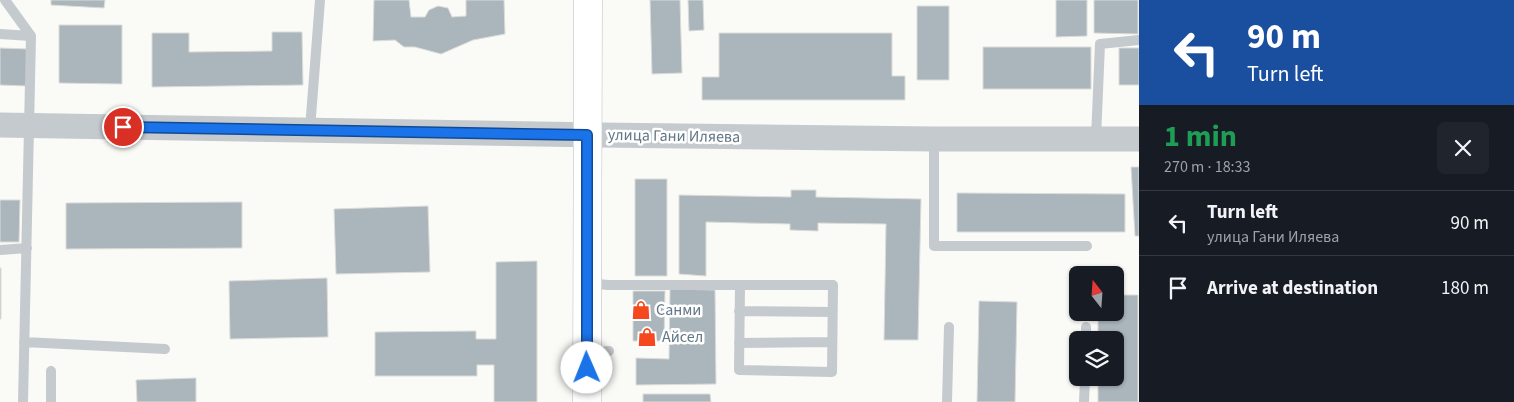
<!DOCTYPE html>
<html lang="en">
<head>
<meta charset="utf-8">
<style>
	body { margin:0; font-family:"Source Sans 3",sans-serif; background:#20242c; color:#f1f3f6; height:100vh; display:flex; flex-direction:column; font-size:19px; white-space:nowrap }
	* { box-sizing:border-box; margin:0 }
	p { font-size:16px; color:#9ea1a6 }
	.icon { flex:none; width:28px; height:28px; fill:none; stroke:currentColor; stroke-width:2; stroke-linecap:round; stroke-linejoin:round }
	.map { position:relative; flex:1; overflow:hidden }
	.side { display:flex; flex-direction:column; background:#171b24; width:375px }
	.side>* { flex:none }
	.hud { background:#1a4fa0; color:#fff; overflow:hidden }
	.needle { width:32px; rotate:343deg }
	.controls { position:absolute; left:1069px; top:266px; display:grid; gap:10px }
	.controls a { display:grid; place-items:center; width:55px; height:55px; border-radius:8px; background:#171b24; box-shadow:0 1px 4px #0004; font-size:25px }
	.pin { position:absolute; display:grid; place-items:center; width:42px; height:42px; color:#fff; margin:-21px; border:2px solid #fff; border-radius:50%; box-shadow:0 1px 5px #0007 }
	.me { position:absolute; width:55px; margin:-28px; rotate:359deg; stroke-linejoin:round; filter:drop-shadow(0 0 4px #0008) }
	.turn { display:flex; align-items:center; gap:18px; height:105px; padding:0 25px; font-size:22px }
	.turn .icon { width:65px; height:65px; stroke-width:2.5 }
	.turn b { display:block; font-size:35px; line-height:42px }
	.round { display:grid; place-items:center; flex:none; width:52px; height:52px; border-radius:8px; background:#20242c }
	.headline { display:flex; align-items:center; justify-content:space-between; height:85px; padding:0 25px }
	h1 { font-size:30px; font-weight:700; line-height:38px; color:#1e9e55 }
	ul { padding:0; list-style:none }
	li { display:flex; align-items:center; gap:15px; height:65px; padding:0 25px; border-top:1px solid #363941 }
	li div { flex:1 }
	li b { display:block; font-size:19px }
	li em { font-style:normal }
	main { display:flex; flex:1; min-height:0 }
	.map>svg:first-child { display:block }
</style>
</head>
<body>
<main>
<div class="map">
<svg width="1139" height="402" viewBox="0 0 1139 402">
	<rect width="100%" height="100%" fill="#fafaf7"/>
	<path fill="#abb5bc" stroke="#dcdcd9" d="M51,0H105L104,8L51,5Z
		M374,0H409L411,17H425L429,10L438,6L448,8L452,17L466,16V0H504L505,34L473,40L441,54L415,47H404L395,40L373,41Z
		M650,0H680L682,73L652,74Z
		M688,0H703L704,30L689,31Z
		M1056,0H1087V36L1056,37Z
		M1094,0H1138V34L1094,33Z
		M917,6H949V80H917Z
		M59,25H122V84L59,83Z
		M272,32H302L303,85L152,87V33H189V52L272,51Z
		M719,33H892V76H905V100H702V77H719Z
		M983,47H1091V89H983Z
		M0,48L28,49L27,86L0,85Z
		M1119,48H1139V85H1119Z
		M1131,167H1139V236H1135Z
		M635,179H667V276H635Z
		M791,190H816V197L921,199L918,340H884L886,224L818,223V231L790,230V224L706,222V276L679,274V195L791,197Z
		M957,193L1125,194V232H957Z
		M0,200H20L19,242H0Z
		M242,202V248L66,249V203Z
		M428,206L430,272L336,274L334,209Z
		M537,261V402H494V365H477V376H375V332L476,331V339H496V262Z
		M0,268H1V319H0Z
		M327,278L328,337L230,339L229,281Z
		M670,289L715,290L716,384L636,385V358L669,359Z
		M633,291H665L664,341H633Z
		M1115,295H1138V402H1098V378H1115V340H1098V312H1115Z
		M979,301L1017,302L1015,402H977Z
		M196,378V402H137L136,380Z
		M643,394H710L711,402H643Z"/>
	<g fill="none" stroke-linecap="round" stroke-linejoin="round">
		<g stroke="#b7bec3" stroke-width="29">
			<path id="secondary" d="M587,402L588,0"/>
		</g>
		<path stroke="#c5cace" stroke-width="10" d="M5,0L31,36L23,402
			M0,34L31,36
			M310,129L320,0
			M1096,138L1100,44L1139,40
			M934,139V246H1087
			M0,250L27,248
			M588,283L608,285H833L832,372L739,370L740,286
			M739,311L832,312
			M1086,340V327
			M24,342L165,349
			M739,343L832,342
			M588,353L609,351
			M51,402V371
			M947,402L949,327
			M1084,402L1085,378"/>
		<path stroke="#c5cace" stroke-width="25" d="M0,125L599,135L934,139H1139"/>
		<use href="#secondary" stroke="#fff" stroke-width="28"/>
	</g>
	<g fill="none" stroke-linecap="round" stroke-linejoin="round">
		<g stroke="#114b97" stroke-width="12">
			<path id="route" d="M123,127L587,135V368"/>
		</g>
		<use href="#route" stroke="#1a73e8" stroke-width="9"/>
	</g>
	<defs>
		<g id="shop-bare" transform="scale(1.5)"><path d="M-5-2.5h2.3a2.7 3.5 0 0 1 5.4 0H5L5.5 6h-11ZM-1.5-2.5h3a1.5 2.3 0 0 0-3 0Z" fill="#f5481d" stroke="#fff" stroke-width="2.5" paint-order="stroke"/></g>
	</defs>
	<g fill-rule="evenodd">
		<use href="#shop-bare" x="641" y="310"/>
		<use href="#shop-bare" x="647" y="337"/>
	</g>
	<g text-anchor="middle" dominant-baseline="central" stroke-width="5" stroke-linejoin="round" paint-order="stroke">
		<g font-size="16" fill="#627785" stroke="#fff">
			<text transform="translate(674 136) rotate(1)">улица Гани Иляева</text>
		</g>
		<g font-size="16" fill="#627785" stroke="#fff" text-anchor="start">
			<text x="656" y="310">Санми</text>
			<text x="662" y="337">Айсел</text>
		</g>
	</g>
</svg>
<div class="controls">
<a><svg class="needle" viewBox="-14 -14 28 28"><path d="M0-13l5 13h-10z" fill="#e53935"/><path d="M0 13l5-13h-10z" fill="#9ea1a6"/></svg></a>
<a><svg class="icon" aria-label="layers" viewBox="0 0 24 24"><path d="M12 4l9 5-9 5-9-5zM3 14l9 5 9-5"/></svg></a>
</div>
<div class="pin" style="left:123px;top:127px;background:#d93025"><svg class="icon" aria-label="arrive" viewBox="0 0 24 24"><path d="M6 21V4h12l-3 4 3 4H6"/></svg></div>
<svg class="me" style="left:587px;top:368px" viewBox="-20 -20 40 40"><circle r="19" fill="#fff"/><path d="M0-13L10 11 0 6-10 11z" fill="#1a73e8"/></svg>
</div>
<section class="side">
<div class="hud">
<div class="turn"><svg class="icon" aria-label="left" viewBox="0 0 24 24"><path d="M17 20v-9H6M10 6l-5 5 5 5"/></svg><div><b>90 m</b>Turn left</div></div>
</div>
<div class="headline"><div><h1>1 min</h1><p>270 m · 18:33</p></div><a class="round"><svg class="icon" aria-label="close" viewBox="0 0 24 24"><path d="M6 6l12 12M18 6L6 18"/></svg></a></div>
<ul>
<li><svg class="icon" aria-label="left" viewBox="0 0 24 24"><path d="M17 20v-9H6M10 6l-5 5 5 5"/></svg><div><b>Turn left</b><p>улица Гани Иляева</p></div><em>90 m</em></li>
<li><svg class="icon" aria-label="arrive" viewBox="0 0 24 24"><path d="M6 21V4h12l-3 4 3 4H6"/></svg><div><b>Arrive at destination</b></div><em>180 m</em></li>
</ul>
</section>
</main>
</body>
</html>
